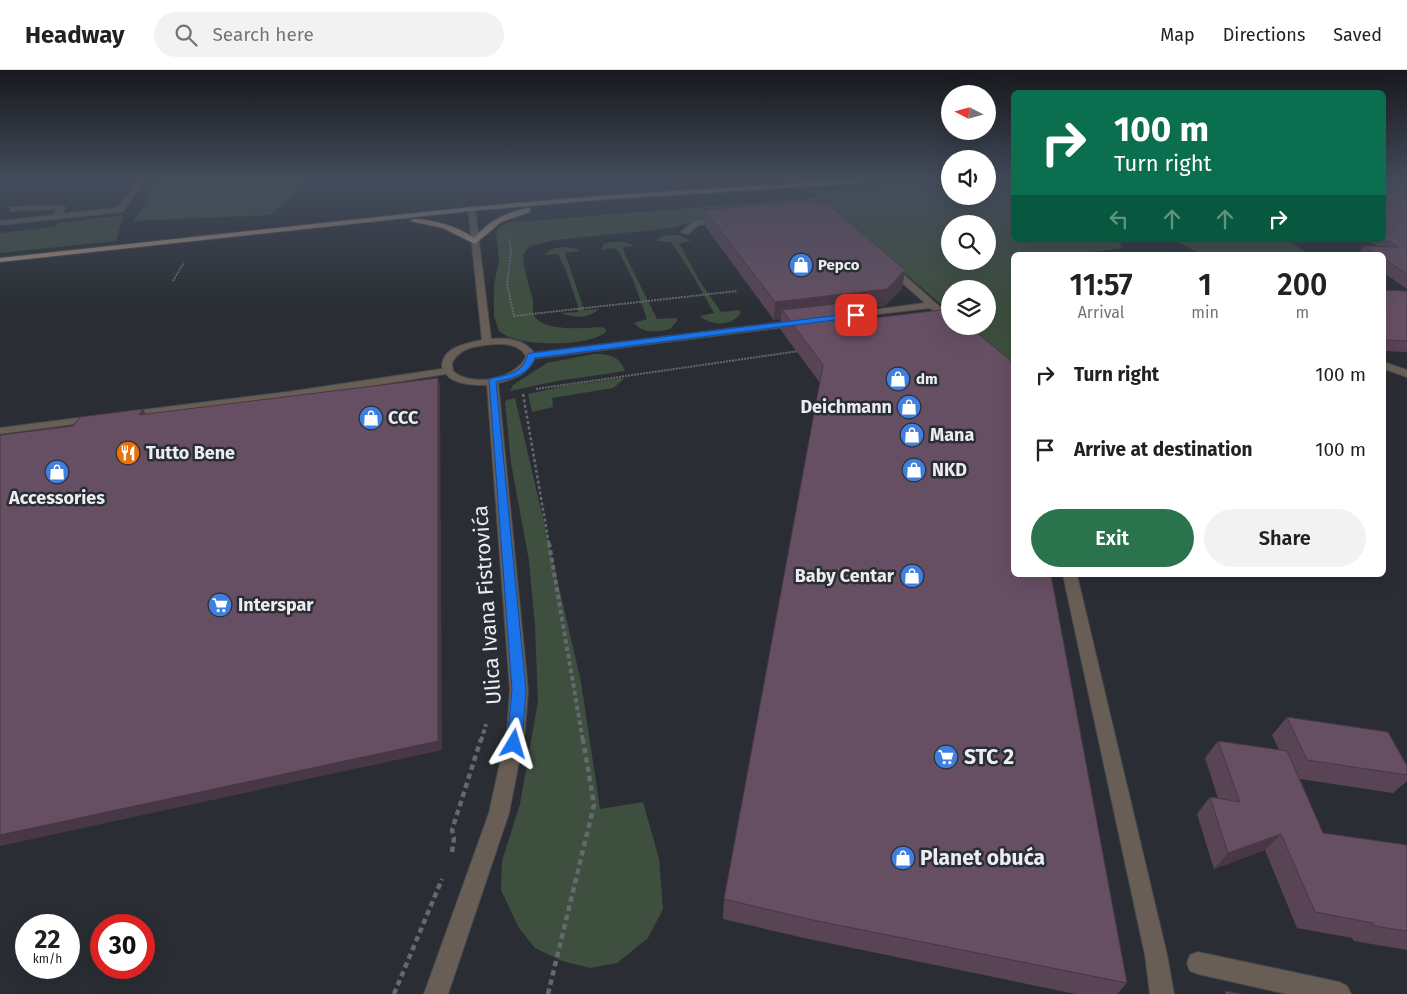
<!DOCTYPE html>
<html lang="en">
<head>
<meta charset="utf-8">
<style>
	body { margin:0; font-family:"Fira Sans",sans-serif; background:#f2f2f2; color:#202124; height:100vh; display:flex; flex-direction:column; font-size:19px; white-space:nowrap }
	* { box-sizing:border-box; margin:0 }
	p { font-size:16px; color:#757577 }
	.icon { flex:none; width:28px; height:28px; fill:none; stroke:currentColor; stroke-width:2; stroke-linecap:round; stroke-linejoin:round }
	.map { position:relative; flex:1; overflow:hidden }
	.details { position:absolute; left:1011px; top:182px; width:375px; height:325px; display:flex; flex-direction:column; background:#fff; border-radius:8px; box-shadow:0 5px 20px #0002 }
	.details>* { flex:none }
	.hud { position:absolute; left:1011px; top:20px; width:375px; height:152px; border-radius:8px; box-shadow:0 5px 20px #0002; background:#0b6e4f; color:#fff; overflow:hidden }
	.needle { width:32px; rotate:276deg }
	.buttons { position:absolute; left:941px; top:15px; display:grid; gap:10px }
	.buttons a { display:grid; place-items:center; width:55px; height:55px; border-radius:50%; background:#fff; box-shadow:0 5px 20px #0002; font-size:25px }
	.speed { position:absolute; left:15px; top:844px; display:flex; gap:10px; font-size:25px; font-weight:700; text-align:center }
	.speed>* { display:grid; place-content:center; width:65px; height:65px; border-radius:50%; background:#fff; box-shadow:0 5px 20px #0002; line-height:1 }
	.speed small { font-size:12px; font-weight:400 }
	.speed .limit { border:8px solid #d22; background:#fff; color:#111 }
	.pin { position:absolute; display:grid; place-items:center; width:42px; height:42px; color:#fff; margin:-21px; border-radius:10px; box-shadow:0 2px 8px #0006 }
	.me { position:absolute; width:55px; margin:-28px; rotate:7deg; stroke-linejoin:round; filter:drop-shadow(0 0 4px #0008) }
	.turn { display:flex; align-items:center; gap:18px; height:105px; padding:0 20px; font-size:22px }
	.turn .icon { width:65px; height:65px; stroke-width:2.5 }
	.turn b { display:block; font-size:35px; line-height:42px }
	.lanes { display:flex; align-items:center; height:48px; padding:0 20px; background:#0003; justify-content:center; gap:25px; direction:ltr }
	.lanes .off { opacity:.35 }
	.eta { display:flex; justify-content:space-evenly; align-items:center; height:85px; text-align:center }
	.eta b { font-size:30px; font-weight:600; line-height:35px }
	.cta { display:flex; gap:10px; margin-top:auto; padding:10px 20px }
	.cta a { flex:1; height:58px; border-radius:30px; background:#2a734d; color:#fff; font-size:20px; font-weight:600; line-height:58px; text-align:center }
	.cta a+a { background:#f2f2f2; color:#202124 }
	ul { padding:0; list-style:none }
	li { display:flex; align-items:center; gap:15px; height:75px; padding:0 20px }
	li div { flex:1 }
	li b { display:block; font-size:19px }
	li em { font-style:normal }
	header { display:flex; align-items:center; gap:30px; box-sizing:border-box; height:70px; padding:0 25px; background:#fff; border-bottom:1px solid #e0e0e0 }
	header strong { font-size:24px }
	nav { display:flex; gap:28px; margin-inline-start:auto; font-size:18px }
	.search { width:350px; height:45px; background:#f2f2f2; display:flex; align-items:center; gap:12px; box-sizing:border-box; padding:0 18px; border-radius:28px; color:#757577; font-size:19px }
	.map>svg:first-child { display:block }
</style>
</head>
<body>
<header>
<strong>Headway</strong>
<div class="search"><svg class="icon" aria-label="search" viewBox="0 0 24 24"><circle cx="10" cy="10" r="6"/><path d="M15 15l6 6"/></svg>Search here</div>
<nav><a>Map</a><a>Directions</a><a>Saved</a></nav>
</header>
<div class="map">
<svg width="1407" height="924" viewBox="0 0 1407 924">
	<rect width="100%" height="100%" fill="#2a2e34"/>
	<path fill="#3e4f3f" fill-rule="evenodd" d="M158,111H308L271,145L133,151L156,117Z
		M1014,114V170H1117L1122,178L1084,183L1086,185H1014V303L966,256H988V219H950V242L839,147H716L700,149L672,158L556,170L534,175L527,179L523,185C524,201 529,215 533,230C534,234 532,238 533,242C537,263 586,258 601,257L606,259V262C589,276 534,276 513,268C508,267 503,264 499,261L494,246V215L499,190L496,162C505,149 514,152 529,151L821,127L813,121L950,116V126H988V115ZM950,154H988V191H950Z
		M123,145L116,171L0,183V163L54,157L59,153Z
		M670,165H679L691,171L679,173L699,210L721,242L739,240L741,242C733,257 711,256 700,246L714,243L692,204L671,172L657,171L660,167Z
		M1170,170H1287L1310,185H1201L1181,173Z
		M612,172H625L635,176L623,177L625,185L657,249L676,248L678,250L670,259C657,262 644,264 634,253L647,249L633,210L618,180L615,178L601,180L604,174Z
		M565,177L577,179L579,181L565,183L584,240L599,239C590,248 574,249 562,243L578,242V236L566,201L558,184L544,185C549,178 557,178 565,177Z
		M594,284C610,284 619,286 625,301L557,311L510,321L513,315L547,293Z
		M621,308L624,309L613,318L552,328L553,337L532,342L528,324L565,316Z
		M515,328L581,612L600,739L643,732L659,789L663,839L648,868L617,893L590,898L562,891L535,878L519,858L501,820L502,791L520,734L538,631L535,555L529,491L511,393L505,332L507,330Z"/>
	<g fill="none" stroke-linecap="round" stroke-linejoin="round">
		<g stroke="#45494e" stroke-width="2">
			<path id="service" d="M137,111H143L123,142L0,155V151L53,145L57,139L10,141V137H13L60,135L66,138L61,144L118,138Z
				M722,147L726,149L725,151L699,155L688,164L681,162L694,151Z
				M888,196H894L950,246V254L930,238L854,247V243L857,242L925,233L888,200Z
				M799,250L804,253L802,255L531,289L526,286L531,283Z
				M448,298L453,301L452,303L328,323L126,348L120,345L126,342L287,322Z
				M93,346L99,349L97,351L0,364V358Z
				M1063,505H1077L1167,885L1174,924H1150L1145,885Z"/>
		</g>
		<g stroke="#45494e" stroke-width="2">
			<path id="minor" d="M468,137L475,139L491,269C509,267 527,270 536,286C529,304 515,309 498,313L528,620L525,661L509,743L448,924H424L489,743L507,661L510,620L487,315C471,315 448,315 442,297C442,277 467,273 482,270ZM498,274C510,274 520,276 526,286C517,309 471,318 453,301L452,293C460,276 482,275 498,274Z
				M1162,182L1172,185H1162Z
				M1384,292L1407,300V307L1384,299Z
				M1198,882L1339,912L1347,916L1351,924H1287L1198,904L1190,901L1187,893L1190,885Z"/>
		</g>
		<g stroke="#45494e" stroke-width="2">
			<path id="primary" d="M831,111H862L859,113L612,129L471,141L0,192V188L471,137L612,125Z
				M527,138H530V142L501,152L475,174L443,158L410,151L414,149C436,150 456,156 474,168C489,151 505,143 527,138Z"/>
		</g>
		<path stroke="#65686e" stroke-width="2" stroke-dasharray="2 1" stroke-linecap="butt" d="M473,111L478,118
			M988,111H996
			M878,116L950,113
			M509,169L511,181L507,214L514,246L737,221
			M173,211L184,192
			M536,319L799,281"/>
		<path stroke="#65686e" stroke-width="2.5" stroke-dasharray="3 2.5" stroke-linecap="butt" d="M523,324L549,474"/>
		<path stroke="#65686e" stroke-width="4" stroke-dasharray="4.5 3" stroke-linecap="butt" d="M549,473L583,671
			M481,671L486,654"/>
		<path stroke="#65686e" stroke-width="4.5" stroke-dasharray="5.5 4" stroke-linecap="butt" d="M452,782L454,768L452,760L481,669
			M394,924L442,809
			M548,924L594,735L583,669"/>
		<use href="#service" fill="#695e55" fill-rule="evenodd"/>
		<use href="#minor" fill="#695e55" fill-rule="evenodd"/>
		<use href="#primary" fill="#a38c7b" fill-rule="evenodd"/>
	</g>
	<path fill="#594455" d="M1384,111H1407V219L1384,203V185H1358L1363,176H1377L1367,170H1384Z
		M705,140L905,200L902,218L885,236L876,237L874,248L1127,913L1117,924H1076L804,868L723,849L724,829L820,313L780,259L781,249L774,250L705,156Z
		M1384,220L1407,221V282L1384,281Z
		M1287,647L1407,696V711L1393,723L1300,709L1323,763L1407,775V880L1354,871L1352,868L1297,858L1265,780L1214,799L1197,744L1210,727L1218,728L1205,688L1218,671L1279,680L1272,665Z"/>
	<path fill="#483745" d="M905,200L902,218L885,236L876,237L874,247L853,269L782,240L781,249L774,250L775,232Z
		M438,308L440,316L442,680L0,776V765Z
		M143,339L148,348L139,345Z
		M1281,764L1265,780L1214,799L1228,783Z"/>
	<path fill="#674f63" stroke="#483745" d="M1384,111H1407V204L1384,189V185H1377L1363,176L1398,177L1384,168Z
		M799,131L828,134L905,200L887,219L775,232L705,140Z
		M1384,220L1407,221V271L1384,270Z
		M877,229L856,250L949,239L950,240V256H969L1011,291L1014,306V505H1051L1127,913L808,849L724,829L823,295L782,240Z
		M438,308V671L0,765V365L73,356L80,347L143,339L139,345Z
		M1287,647L1388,662L1407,696V705L1307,690Z
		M1218,671L1287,681L1323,763L1407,775V861L1374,856L1373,853L1315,842L1281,764L1228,783L1210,727L1240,732Z
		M1225,921L1242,924H1226Z"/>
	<linearGradient id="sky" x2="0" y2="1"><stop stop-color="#17191d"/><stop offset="0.46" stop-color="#444c5c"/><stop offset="1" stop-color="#444c5c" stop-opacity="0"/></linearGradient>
	<rect width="1407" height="240" fill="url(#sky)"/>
	<path fill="#1a73e8" stroke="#114b97" d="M856,243L860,245L859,247L535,288C528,305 513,308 496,312L526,620L522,674L519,679L514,681L509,679L507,674L512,620L489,309C500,306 516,305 523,295C525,292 527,287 528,284L531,283Z"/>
	<defs>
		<g id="shop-disc" transform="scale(1.25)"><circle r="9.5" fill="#3f7fe0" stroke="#2a2e34"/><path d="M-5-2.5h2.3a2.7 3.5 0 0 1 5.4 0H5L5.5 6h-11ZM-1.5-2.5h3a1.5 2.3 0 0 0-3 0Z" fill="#fff"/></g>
		<g id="restaurant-disc" transform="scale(1.25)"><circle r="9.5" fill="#e8710a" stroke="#2a2e34"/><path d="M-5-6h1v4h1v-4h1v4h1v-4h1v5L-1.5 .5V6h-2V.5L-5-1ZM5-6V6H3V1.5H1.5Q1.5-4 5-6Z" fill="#fff"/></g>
		<g id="supermarket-disc" transform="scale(1.25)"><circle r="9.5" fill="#3f7fe0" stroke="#2a2e34"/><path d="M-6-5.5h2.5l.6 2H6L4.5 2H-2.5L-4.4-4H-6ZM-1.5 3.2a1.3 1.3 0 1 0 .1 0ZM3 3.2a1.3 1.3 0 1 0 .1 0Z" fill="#fff"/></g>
	</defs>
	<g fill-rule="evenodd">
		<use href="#shop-disc" x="801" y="195"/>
		<use href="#shop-disc" x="898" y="309"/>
		<use href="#shop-disc" x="909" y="337"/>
		<use href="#shop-disc" x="371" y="348"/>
		<use href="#shop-disc" x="912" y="365"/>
		<use href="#restaurant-disc" x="128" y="383"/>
		<use href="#shop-disc" x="914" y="400"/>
		<use href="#shop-disc" x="57" y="402"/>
		<use href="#shop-disc" x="912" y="506"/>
		<use href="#supermarket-disc" x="220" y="535"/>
		<use href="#supermarket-disc" x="946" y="687"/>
		<use href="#shop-disc" x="903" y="788"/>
	</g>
	<g text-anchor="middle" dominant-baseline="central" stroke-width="5" stroke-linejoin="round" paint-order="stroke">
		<g font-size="15" font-weight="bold" fill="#ebedf1" stroke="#2a2e34" text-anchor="start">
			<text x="818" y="195">Pepco</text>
			<text x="916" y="309">dm</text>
		</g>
		<g font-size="18" font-weight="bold" fill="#ebedf1" stroke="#2a2e34" text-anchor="start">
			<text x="892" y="337" text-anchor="end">Deichmann</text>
			<text x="388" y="348">CCC</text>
			<text x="930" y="365">Mana</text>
			<text x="146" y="383">Tutto Bene</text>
			<text x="932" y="400">NKD</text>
			<text x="57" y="428" text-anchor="middle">Accessories</text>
			<text x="894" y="506" text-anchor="end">Baby Centar</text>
			<text x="238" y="535">Interspar</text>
		</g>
		<g font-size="21" fill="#ebedf1" stroke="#2a2e34">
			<text transform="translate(487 535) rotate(-94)">Ulica Ivana Fistrovića</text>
		</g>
		<g font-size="21" font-weight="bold" fill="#ebedf1" stroke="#2a2e34" text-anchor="start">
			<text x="964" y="687">STC 2</text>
			<text x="920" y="788">Planet obuća</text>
		</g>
	</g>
</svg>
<div class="buttons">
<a><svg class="needle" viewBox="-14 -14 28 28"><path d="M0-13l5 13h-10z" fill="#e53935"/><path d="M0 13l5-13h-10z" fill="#757577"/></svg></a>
<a><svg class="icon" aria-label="sound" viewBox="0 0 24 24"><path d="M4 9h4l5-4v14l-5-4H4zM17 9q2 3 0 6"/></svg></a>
<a><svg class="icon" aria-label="search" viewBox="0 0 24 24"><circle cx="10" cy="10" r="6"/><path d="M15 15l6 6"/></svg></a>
<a><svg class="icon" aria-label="layers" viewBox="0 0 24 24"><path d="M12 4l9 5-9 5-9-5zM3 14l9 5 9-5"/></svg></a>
</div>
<div class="speed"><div>22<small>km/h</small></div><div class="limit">30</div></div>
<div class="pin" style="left:856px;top:245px;background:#d93025"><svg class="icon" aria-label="arrive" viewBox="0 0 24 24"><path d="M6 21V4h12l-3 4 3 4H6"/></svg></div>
<svg class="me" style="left:514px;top:674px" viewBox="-20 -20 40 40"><path d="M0-17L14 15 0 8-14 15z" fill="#1a73e8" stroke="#fff" stroke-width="4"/></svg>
<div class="hud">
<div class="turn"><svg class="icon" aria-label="right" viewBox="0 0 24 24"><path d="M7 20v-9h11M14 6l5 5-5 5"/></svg><div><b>100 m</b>Turn right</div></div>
<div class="lanes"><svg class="icon off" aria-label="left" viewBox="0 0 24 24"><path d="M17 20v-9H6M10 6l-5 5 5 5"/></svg><svg class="icon off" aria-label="ahead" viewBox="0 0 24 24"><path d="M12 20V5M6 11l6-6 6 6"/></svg><svg class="icon off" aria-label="ahead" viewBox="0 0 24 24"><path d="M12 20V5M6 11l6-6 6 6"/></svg><svg class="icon" aria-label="right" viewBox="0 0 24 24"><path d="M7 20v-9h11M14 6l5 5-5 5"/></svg></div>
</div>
<section class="details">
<div class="eta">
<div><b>11:57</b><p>Arrival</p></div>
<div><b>1</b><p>min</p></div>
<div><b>200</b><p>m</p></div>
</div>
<ul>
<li><svg class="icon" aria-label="right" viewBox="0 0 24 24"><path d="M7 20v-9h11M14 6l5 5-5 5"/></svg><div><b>Turn right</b></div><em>100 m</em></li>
<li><svg class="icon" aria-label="arrive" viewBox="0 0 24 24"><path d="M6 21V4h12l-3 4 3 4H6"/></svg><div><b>Arrive at destination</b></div><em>100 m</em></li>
</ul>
<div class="cta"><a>Exit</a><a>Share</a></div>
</section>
</div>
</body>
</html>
